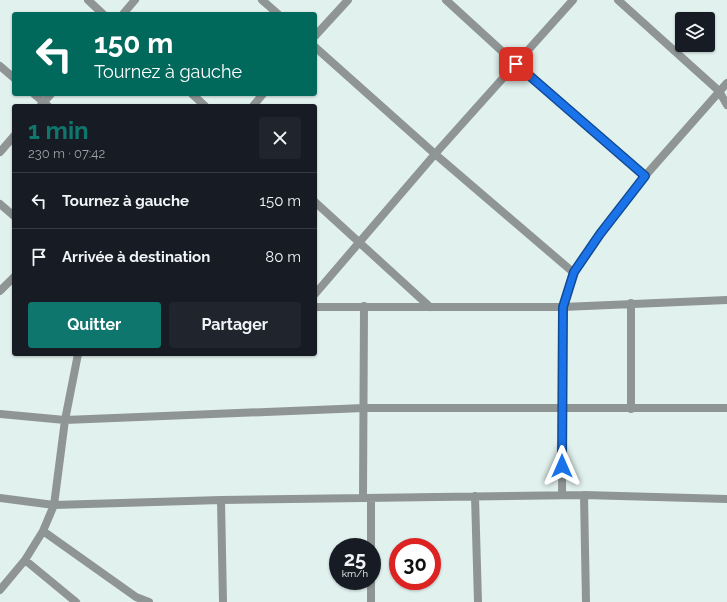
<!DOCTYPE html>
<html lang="fr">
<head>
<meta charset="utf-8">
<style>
	body { margin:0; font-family:Raleway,sans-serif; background:#20242c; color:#f1f3f6; height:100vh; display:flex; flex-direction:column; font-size:15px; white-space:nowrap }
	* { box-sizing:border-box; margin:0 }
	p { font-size:13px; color:#9ea1a6 }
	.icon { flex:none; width:22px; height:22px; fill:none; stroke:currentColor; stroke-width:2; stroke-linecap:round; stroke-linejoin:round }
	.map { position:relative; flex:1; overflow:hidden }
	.details { position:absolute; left:12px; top:104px; width:305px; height:252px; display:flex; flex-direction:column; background:#171b24; border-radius:4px; box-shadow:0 1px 3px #0004 }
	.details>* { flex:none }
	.hud { position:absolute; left:12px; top:12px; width:305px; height:84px; border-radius:4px; box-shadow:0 1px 3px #0004; background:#00695c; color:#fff; overflow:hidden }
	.buttons { position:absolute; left:675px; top:12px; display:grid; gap:8px }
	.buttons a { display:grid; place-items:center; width:40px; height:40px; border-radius:4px; background:#171b24; box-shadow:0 1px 3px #0004; font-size:20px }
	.speed { position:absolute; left:329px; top:538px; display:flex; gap:8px; font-size:20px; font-weight:700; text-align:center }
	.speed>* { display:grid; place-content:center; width:52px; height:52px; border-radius:50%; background:#171b24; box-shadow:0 1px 3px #0004; line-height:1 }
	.speed small { font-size:10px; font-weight:400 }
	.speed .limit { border:6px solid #d22; background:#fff; color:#111 }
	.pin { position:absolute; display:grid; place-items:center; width:34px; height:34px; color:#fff; margin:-17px; border-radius:8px; box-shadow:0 2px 6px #0006 }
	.me { position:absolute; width:44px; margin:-22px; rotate:0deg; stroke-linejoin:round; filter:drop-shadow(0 0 3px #0008) }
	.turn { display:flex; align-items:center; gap:14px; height:84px; padding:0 16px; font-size:18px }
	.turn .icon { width:52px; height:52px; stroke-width:2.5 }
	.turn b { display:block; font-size:28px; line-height:34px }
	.round { display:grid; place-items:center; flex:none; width:42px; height:42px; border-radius:4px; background:#20242c }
	.summary { display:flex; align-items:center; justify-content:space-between; height:68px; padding:0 16px }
	h1 { font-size:24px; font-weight:700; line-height:30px; color:#0f766e }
	.action { display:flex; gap:8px; margin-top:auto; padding:8px 16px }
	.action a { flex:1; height:46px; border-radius:4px; background:#0f766e; color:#fff; font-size:16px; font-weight:700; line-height:46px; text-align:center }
	.action a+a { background:#20242c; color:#f1f3f6 }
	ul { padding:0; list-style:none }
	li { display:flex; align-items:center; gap:12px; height:56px; padding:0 16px; border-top:1px solid #363941 }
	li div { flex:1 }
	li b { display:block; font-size:15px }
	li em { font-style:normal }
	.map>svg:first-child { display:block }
</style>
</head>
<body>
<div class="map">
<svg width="727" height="602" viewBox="0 0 727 602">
	<rect width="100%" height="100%" fill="#e1f1ee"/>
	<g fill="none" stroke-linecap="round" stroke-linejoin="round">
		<path stroke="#8f9594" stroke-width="8" d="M88,0L103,14
			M262,0L278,14
			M446,0L516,64L645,176
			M618,0L719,91L727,105
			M123,14L135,0
			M315,36L348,0
			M315,47L435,154L574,273
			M0,66L14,78
			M34,94L48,106
			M192,94L205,106
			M41,105L51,94
			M253,106L263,94
			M0,152L14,136
			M315,202L430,307
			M0,204L14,216
			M0,291L14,277
			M315,294L435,154L573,0
			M631,303V409
			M315,307H563L727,300
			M0,414L65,420L364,408H727
			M562,495L563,307L574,273L600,234L645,176L727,83
			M584,495L586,602
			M475,496L478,602
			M0,498L54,505L221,500L584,495L727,499
			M363,498L364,306
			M221,500L223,602
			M43,531L136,597L149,602
			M371,547V498
			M25,560L76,602
			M0,590L25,560L43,531L54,505L65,420L78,354
			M371,602V581"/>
	</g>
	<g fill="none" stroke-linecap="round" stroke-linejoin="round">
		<g stroke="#114b97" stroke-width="10">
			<path id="route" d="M516,64L645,176L600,234L574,272L563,307L562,466"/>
		</g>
		<use href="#route" stroke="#1a73e8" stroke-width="7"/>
	</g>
</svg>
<div class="buttons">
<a><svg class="icon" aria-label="layers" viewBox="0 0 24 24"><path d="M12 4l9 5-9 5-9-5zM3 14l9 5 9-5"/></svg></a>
</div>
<div class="speed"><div>25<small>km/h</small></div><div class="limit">30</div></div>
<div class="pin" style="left:516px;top:64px;background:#d93025"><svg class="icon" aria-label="arrive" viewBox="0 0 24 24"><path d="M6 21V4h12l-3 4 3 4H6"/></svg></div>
<svg class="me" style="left:562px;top:466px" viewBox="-20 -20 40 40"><path d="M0-17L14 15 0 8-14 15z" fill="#1a73e8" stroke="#fff" stroke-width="4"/></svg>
<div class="hud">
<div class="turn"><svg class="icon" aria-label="left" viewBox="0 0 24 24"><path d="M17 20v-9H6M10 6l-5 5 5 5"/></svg><div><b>150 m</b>Tournez à gauche</div></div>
</div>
<section class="details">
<div class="summary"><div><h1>1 min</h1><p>230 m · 07:42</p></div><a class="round"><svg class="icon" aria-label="close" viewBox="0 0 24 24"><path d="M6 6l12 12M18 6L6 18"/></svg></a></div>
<ul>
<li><svg class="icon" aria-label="left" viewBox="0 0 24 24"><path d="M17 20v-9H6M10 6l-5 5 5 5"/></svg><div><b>Tournez à gauche</b></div><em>150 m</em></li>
<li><svg class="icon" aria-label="arrive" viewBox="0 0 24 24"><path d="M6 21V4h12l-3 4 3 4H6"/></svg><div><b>Arrivée à destination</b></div><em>80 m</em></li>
</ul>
<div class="action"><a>Quitter</a><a>Partager</a></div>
</section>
</div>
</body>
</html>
